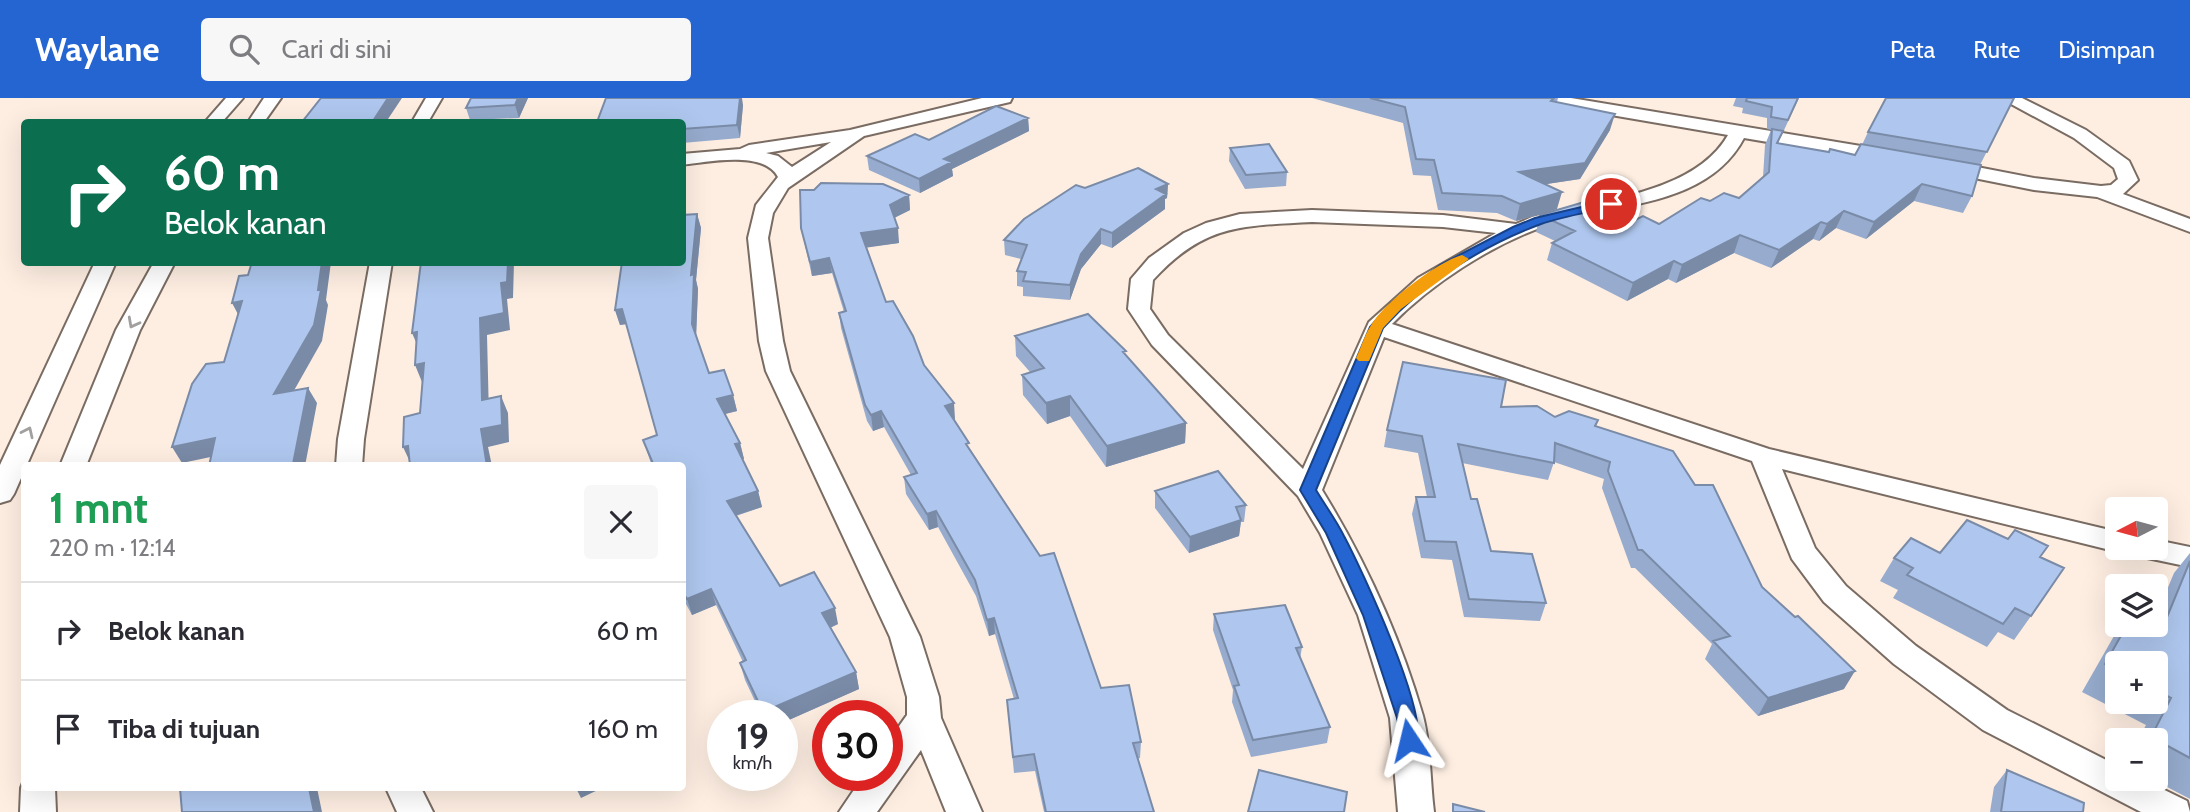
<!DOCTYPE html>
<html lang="id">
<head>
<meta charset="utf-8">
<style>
	body { margin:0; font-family:Cabin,sans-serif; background:#f7f7f7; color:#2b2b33; height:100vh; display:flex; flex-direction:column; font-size:26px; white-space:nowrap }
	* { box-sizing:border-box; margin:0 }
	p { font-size:23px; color:#7c7c81 }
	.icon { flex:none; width:38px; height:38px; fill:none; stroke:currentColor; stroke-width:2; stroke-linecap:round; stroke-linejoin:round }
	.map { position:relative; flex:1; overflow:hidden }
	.panel { position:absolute; left:21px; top:364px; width:665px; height:329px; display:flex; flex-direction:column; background:#fff; border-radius:7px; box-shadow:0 7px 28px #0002 }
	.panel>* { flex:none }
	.banner { position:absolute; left:21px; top:21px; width:665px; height:147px; border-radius:7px; box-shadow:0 7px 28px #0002; background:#0b6e4f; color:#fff; overflow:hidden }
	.needle { width:46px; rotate:264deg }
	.tools { position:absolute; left:2105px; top:399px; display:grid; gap:14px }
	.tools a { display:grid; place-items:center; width:63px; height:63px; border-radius:7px; background:#fff; box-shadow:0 7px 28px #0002; font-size:35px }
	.speed { position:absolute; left:707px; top:602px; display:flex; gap:14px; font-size:35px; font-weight:700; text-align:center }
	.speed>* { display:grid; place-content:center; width:91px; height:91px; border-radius:50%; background:#fff; box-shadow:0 7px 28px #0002; line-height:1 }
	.speed small { font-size:18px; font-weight:400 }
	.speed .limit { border:10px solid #d22; background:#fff; color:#111 }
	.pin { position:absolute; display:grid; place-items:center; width:60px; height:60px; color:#fff; margin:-30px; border:4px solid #fff; border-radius:50%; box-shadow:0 2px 7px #0007 }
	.me { position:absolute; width:77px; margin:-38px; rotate:350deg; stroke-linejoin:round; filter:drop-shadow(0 0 5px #0008) }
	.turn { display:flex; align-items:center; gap:24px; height:147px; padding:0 28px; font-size:32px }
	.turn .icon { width:91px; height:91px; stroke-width:2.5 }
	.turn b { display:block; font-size:49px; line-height:60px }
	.round { display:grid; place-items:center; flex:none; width:74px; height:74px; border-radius:7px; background:#f7f7f7 }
	.headline { display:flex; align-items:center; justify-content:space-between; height:119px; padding:0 28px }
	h1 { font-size:42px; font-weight:700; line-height:52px; color:#1e9e55 }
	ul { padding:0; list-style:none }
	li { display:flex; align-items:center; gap:21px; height:98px; padding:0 28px; border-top:2px solid #e1e1e2 }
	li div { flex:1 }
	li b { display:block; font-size:26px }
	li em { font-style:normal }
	header { display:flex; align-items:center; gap:42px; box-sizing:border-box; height:98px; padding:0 35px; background:#2565d2; color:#fff }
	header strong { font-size:33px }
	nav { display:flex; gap:38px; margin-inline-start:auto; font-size:24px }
	.search { width:490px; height:63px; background:#f7f7f7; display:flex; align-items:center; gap:18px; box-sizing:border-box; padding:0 24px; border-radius:7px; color:#7c7c81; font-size:26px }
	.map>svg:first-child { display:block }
</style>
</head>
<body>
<header>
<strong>Waylane</strong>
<div class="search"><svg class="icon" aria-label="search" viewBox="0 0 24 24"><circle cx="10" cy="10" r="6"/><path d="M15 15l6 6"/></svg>Cari di sini</div>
<nav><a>Peta</a><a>Rute</a><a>Disimpan</a></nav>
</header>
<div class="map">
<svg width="2190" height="714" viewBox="0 0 2190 714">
	<rect width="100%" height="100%" fill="#feeee2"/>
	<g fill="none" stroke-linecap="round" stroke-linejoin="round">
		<g stroke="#7a6c62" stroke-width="4">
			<path id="minor" d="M226,0H243L222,24H205Z
				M264,0H281L264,24H248Z
				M426,0H442L428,24H412Z
				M982,0H1012L1010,4L864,38L788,90L773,115L768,140L783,243L790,273L920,539L939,599L941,620L982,714H946L921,652L877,714H839L864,677H887V645L907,617V599L890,539L766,273L759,243L748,140L756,107L778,79C764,52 707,64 682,67V56L740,51L749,47L850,32ZM831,44L792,69L778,58L766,55Z
				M1533,0H1571L1891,53L1900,59L1891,65L1744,40C1706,111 1613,104 1545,128C1491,147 1431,186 1392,226L1769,351L2118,434V450H2156V442L2190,449V469L2133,457L2129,450L2118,454L1782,371L1815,450L1846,488L1916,548L2007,612L2118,668V681H2142L2187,703L2190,714H2141L1983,632L1894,566L1824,504L1792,461L1752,363L1384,239L1322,392C1365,462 1400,538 1423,618C1431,648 1430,683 1434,714H1398L1390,620L1358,517L1320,435L1298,398L1152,247L1128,211L1131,181L1149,160L1184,135L1206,125L1240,116L1312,112L1443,117L1516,126L1532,119C1593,103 1694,97 1728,37L1541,5ZM1312,124L1443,129L1496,135L1418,180L1369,224L1303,371L1168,237L1150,211L1153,182C1204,126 1241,128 1312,124Z
				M2000,0H2022L2086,32L2129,63L2138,82L2123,96L2190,121V134L2097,99L2034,92L1939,73L1937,69L1946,63L2034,80L2101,88L2111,87L2118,81L2114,70L2074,40Z
				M95,164H116L14,396L10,402L0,405V367Z
				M154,164H175L140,232L86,368H60L116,232Z
				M370,164H392L364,341L362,368H336L338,341Z
				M24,682V690H55L56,714H20L21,690Z
				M386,690H421L433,714H397Z"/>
		</g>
		<use href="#minor" fill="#fff" fill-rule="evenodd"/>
	</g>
	<path fill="#96abcd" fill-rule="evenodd" d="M471,0H528L519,20L470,22L466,10Z
		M1312,0H1558L1557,4L1610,32L1580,81L1546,86L1557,111L1516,123L1497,115L1438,112L1431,78L1413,77L1403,25Z
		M1736,0H1799L1778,45L1829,54L1855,57L1862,47L1868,34L2014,0L1980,67L1972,98L1963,115L1914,103L1866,141L1836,130L1819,143L1813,141L1771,170L1734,155L1676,185L1668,181L1627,203L1547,162L1552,145L1555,143L1536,134L1540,117L1629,125L1659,126L1710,103L1739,100L1763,79L1765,47L1771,32L1767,31V20L1742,15L1743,10L1733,8Z
		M743,7L740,40L682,45V24Z
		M1028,20L1029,33L952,71L953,78L920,95L869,72L867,58L929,42Z
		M1230,50L1287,74L1286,88L1245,91L1229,63Z
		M1168,86L1167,100L1165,101V111L1112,150L1101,146L1081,171L1070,202L1023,198V189L1017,188V173L1021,161L1005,157L1004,142L1085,90Z
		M909,97L910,112L894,120L899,145L866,149L886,204L924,267L955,321L954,322L969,351L1101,590L1141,644L1140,660L1137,661L1154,714H1044L1035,673L1014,675L1007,602L1014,601L995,536L989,538L976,498L938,429L929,432L906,396L904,379L911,377L884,329L873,333L867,323L841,230L839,215L844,214L832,175L812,178L801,130Z
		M697,116L701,130L696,182L698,191L696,237L709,275L733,297L737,313L725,316L740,345L744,361H743L758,393L762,409L736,418L780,488L838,526L830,530L856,574L859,591L782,625V618H762L745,582L740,565L743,564L716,507L692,517L682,499V368H652L643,342L657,337L626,226L620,227L615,212Z
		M1015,238L1126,257L1186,325L1185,345L1106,369L1070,318L1047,326L1023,297L1022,277L1030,274L1016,258Z
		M1555,319L1596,328L1762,489L1844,591L1758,618L1705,561L1712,546L1635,470H1631L1602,390L1604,381L1554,364L1548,382L1462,365L1471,401L1491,453L1546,505L1540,523L1464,519L1452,462L1421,460L1412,416L1416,399H1427L1418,355L1384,349L1387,332Z
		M1155,393L1246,407L1244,424H1241L1239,438L1189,455L1155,410Z
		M1940,455L2040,459L2031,518L2014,542L1998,534L1987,549L1893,500L1898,492L1880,483L1894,460Z
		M2190,455V701L2152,681H2156V642H2138L2146,627L2082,594L2114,538L2123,527H2156V518L2174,475ZM2118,565H2156V604H2118Z
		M1214,516L1302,549L1300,561L1330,629L1327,645L1251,659L1232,604L1233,592L1213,532Z
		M2007,672L2083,714H1990L1994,689Z"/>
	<path fill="#7a8ba7" d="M388,0H402L386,24H374L373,23Z
		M518,0H528L519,20L515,7Z
		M740,0H742L743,7L740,40L737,27Z
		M1615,16L1610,32L1580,81L1515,91L1519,74Z
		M1028,20L1029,33L952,71L953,78L920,95L919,81L944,61Z
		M1168,86L1167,100L1165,101V111L1112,150V135L1156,91Z
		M1922,86L1914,103L1866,141L1874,124Z
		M1562,94L1557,111L1516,123L1520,106Z
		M909,97L910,112L892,121L890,107Z
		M1844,113L1836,130L1819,143L1827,126Z
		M697,116L701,130L696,182L698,191L696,241L692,226L691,177Z
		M1821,124L1813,141L1771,170L1779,152Z
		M898,130L899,145L864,150L861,135Z
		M1101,131V146L1081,171L1070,202V187L1081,156Z
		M1740,137L1734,155L1676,185L1682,167Z
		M829,160L832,175L812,178L810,164Z
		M1674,163L1668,181L1627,203L1633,185Z
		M322,164H331L326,202L328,207L322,243L283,312L274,296Z
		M508,164H514L513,200L507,201L510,232L487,237L489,319L482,302L480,220L501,185Z
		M242,203L240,220L232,205Z
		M622,211L627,226L620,227L615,212Z
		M417,234L419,251L412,235Z
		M424,265L422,284L415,267Z
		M308,290L317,305L305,368H284Z
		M733,297L737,313L721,317L717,301Z
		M501,298L508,315L509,344L488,349L492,368H487L481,331Z
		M1070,298V318L1047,326L1046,305Z
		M954,305L955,321L946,324L945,308Z
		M881,313L884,329L873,333L871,317Z
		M1186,325L1185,345L1106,369L1107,348Z
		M215,340L225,356L182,365L172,349Z
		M740,345L744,361L739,362L735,346Z
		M408,348L411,366L403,349Z
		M758,393L762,409L731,419L727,403Z
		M936,413L938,429L929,432L927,416Z
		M1241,422L1239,438L1189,455L1190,439Z
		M711,491L716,507L692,517L687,501Z
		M835,510L838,526L825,532L822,515Z
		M994,520L995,536L989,538L987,522Z
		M1855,573L1844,591L1758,618L1768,600Z
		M856,574L859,591L782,625V618H764L763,614Z
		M309,690H317L322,714H314Z
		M576,690H602L581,700Z"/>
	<path fill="#afc7ee" stroke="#7a8ba7" stroke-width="2" d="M321,0H388L373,23H370L369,24H302Z
		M471,0H518L515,7L466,10Z
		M606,0H740L737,27L682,31V24H597Z
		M1370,0H1554L1551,3L1615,16L1585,65L1519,74L1562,94L1520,106L1502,98L1442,95L1434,62L1416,61L1405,9Z
		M1747,0H1798L1788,22L1771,19L1772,9L1746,3Z
		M1886,0H2014L1987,54L1868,34Z
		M996,8L1028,20L944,61L952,64L919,81L867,58L915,36L929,42Z
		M1772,31L1783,33L1777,45L1829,54L1830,51L1855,57L1861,46L1981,67L1972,98L1922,86L1874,124L1844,113L1827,126L1821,124L1779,152L1740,137L1682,167L1674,163L1633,185L1552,145L1575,133L1540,117L1584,104L1629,125L1643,118L1659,126L1701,100L1710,103L1724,95L1739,100L1769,74Z
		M1269,46L1287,74L1246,77L1230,50Z
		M1138,70L1168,86L1156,91L1166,96L1112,135L1101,131L1081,156L1070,187L1023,183L1026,174L1017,173L1027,147L1004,142L1024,121L1076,87L1085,90Z
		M821,85L883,86L909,97L890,107L898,130L861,135L886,204L893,203L913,238L924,267L954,305L945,308L969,345L966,346L1040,458L1054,455L1101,590L1129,587L1141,644L1133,645L1154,714H1046L1034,656L1013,659L1007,602L1018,600L994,520L987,522L975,482L936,413L927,416L904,379L917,375L881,313L871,317L865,307L839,215L846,213L829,160L810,164L801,130L800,92H814Z
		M697,116L691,177L694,176L692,226L709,275L724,272L733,297L717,301L740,345L735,346L758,393L727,403L780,488L814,474L835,510L822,515L856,574L763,614L740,565L746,562L711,491L687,501L682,493V368H654L643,342L657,337L622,211L615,212L622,164H682V117Z
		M252,164H322L318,192H321L314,227L274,296L308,290L293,366L284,368H209L215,340L172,349L192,286L206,266L224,264L242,203L232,205L239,178L248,177Z
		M421,164H508L507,184L501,185L504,215L480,220L482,302L501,298L502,327L481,331L487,368H410L408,348L403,349L404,319L420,315L424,265L415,267L417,234L412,235Z
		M1088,216L1126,253L1123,254L1186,325L1107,348L1070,298L1046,305L1022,277L1044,270L1015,238Z
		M1403,264L1506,282L1501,309L1537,308L1555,319L1569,313L1598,322L1595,328L1673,353L1695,387H1713L1762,489L1795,519L1798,518L1855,573L1768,600L1713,543L1730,538L1642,452H1638L1608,373L1610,364L1555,345L1554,365L1458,346L1471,401H1477L1491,453L1532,456L1546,505L1469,501L1456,444L1425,443L1416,399H1435L1422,338L1387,332Z
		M1218,373L1246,407L1236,409L1241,422L1190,439L1155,393Z
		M1967,422L2008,441L2015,432L2048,448L2040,459L2064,470L2031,518L2015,510L2003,526L1907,477L1913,470L1894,460L1911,440L1940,455Z
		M2190,463V660L2151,639L2171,600L2156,592V565H2118V573L2105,566L2127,527H2156V519L2165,524Z
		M1285,507L1302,549L1296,550L1330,629L1253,642L1234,588L1239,587L1214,516Z
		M1259,672L1347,694L1344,714H1248Z
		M2007,672L2084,705L2083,714H2001Z
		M180,690H309L314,714H182Z
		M1453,706L1485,714H1453Z"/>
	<defs><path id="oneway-chevron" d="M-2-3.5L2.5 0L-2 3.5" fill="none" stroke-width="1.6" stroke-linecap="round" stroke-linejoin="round" transform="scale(1.75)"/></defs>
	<g stroke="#a2a09e">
		<use href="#oneway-chevron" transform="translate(133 225) rotate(118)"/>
		<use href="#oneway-chevron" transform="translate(28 334) rotate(-65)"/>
	</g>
	<path fill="#2565d2" stroke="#184288" stroke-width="2" d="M1611,102L1617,106L1615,108C1591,114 1564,118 1541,126C1482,148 1425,184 1383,230L1316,392C1325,407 1336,422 1344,438C1361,470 1431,619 1416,648L1409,650L1402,648L1397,620L1363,517L1326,435L1300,392L1370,229L1391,205L1440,167L1513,129L1535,120Z"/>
	<path fill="#f59e0b" d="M1462,157L1469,161L1401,211L1383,230L1369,263H1359L1356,260C1361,250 1364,238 1370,229C1383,205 1437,164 1462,157Z"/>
</svg>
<div class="tools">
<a><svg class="needle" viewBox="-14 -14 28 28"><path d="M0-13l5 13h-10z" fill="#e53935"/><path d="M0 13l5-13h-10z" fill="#7c7c81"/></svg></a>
<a><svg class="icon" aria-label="layers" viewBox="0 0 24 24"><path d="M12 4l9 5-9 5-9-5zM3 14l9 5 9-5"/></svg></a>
<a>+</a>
<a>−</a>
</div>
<div class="speed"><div>19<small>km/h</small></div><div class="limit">30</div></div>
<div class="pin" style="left:1611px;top:106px;background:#d93025"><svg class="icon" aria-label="arrive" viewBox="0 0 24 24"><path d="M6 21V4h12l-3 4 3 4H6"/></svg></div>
<svg class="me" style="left:1409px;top:642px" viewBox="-20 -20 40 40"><path d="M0-17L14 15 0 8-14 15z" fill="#2565d2" stroke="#fff" stroke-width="4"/></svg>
<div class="banner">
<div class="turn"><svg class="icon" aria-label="right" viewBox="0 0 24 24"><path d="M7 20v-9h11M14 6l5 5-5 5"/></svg><div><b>60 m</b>Belok kanan</div></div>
</div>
<section class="panel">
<div class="headline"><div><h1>1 mnt</h1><p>220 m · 12:14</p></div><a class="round"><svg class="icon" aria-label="close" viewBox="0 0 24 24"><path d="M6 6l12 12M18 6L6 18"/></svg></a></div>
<ul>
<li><svg class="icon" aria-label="right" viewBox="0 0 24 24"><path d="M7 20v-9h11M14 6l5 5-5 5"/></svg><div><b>Belok kanan</b></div><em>60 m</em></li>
<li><svg class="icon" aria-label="arrive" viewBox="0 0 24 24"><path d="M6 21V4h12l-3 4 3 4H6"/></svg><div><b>Tiba di tujuan</b></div><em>160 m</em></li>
</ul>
</section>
</div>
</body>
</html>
